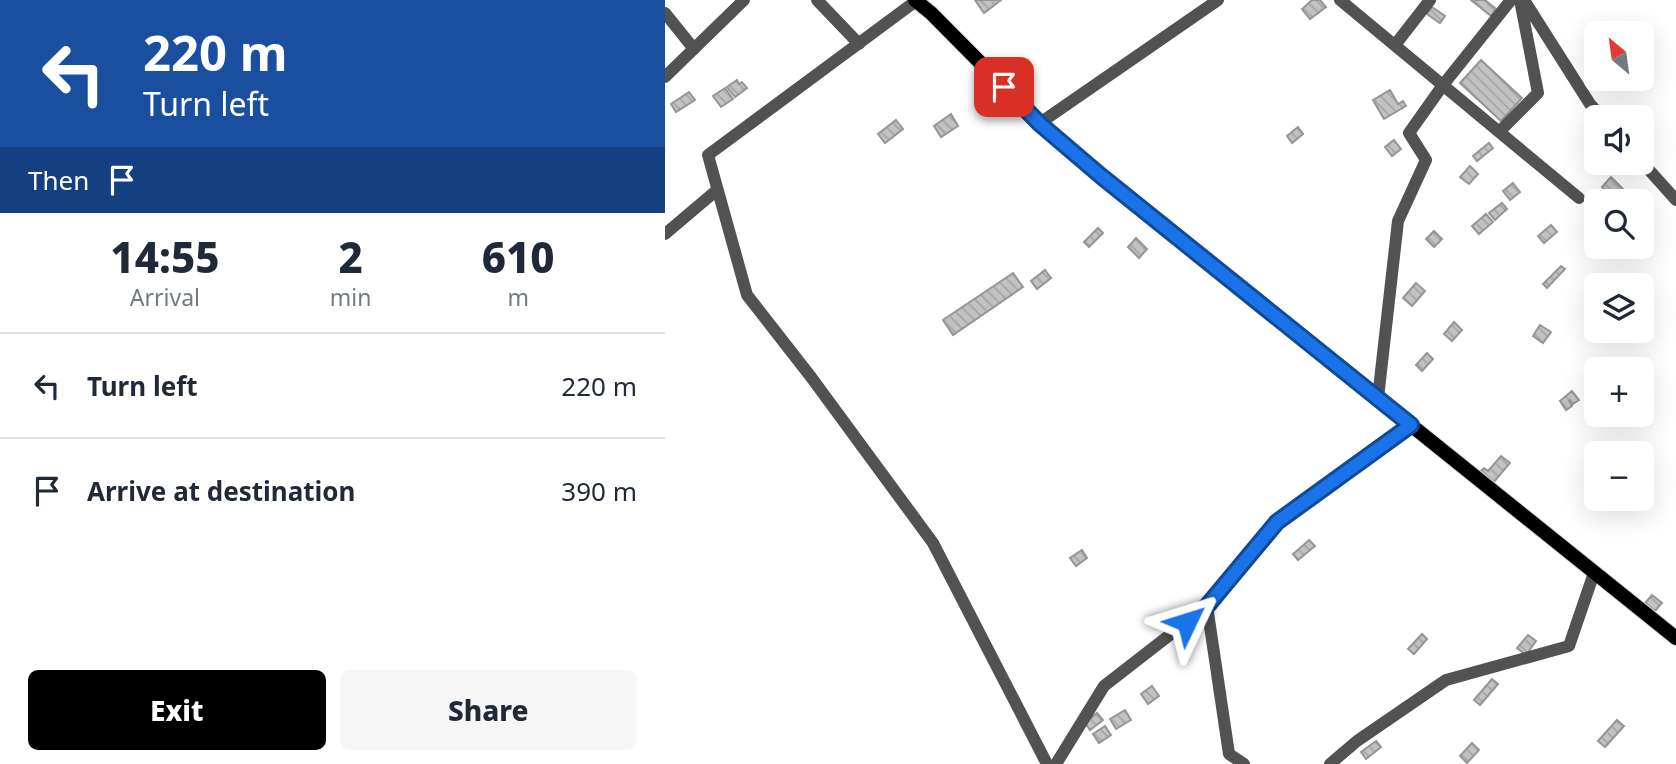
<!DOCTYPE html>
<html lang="en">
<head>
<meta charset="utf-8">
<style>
	body { margin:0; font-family:"Noto Sans",sans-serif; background:#f6f6f7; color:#1f2937; height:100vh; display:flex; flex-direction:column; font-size:26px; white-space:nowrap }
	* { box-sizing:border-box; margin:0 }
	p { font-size:23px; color:#747a83 }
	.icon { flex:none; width:38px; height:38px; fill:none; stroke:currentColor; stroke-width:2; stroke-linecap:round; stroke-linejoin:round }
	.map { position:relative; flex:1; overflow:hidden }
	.details { display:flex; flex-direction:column; background:#fff; width:665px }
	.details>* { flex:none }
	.banner { background:#1a4fa0; color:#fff; overflow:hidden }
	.needle { width:46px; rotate:331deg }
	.controls { position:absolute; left:919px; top:21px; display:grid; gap:14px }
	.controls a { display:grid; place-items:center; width:70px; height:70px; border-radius:10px; background:#fff; box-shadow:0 7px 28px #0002; font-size:35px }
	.pin { position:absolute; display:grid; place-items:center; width:60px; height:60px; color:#fff; margin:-30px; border-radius:14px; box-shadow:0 4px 10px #0006 }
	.me { position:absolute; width:77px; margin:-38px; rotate:49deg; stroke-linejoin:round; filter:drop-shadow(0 0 5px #0008) }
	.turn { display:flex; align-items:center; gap:24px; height:147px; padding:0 28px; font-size:32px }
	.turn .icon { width:91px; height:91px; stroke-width:2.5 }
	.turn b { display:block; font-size:49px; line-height:60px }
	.then { display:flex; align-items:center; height:66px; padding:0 28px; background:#0003; gap:14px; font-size:26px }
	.eta { display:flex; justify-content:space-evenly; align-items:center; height:119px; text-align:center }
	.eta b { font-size:42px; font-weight:800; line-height:49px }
	.action { display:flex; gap:14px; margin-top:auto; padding:14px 28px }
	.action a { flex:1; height:80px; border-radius:10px; background:#000; color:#fff; font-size:28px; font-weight:800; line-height:80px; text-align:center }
	.action a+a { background:#f6f6f7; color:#1f2937 }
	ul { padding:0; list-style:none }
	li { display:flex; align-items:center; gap:21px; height:105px; padding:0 28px; border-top:2px solid #e0e1e3 }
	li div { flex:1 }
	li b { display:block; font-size:26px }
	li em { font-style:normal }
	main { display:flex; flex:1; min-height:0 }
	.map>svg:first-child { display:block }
</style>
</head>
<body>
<main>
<section class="details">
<div class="banner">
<div class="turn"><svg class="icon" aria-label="left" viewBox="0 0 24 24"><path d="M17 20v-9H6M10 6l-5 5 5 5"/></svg><div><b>220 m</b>Turn left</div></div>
<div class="then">Then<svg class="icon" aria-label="arrive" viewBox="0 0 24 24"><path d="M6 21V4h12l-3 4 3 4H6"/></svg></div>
</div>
<div class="eta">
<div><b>14:55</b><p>Arrival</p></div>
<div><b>2</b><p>min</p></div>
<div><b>610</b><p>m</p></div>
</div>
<ul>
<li><svg class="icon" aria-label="left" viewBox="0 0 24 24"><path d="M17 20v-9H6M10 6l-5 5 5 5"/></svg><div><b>Turn left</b></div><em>220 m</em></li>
<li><svg class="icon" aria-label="arrive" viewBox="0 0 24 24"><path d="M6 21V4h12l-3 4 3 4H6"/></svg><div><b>Arrive at destination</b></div><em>390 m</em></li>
</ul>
<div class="action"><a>Exit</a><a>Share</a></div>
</section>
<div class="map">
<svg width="1011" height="764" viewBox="0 0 1011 764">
	<defs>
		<pattern id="building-back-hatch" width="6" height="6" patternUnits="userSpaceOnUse" patternTransform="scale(1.75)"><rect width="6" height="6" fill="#c2c2c2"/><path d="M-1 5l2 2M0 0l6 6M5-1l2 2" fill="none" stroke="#a5a5a5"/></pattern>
	</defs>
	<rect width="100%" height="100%" fill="#fff"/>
	<path fill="url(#building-back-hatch)" stroke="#969696" stroke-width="2" d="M310,0H336L319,13Z
		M647,0H655L661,7L645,19L637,9Z
		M806,0H820L831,9L826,16Z
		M767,7L780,16L775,23L762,14Z
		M816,60L857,98L836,121L795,83Z
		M72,80L74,84L77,82L82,88L70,97L62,87Z
		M60,88L68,99L56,107L48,96Z
		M725,90L733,104L738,101L741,106L719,119L708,100Z
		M24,92L30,100L11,112L6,104Z
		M286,114L293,126L276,137L269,126Z
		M231,120L238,129L220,143L213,134Z
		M633,127L638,134L627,143L622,136Z
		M729,140L736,149L727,156L720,147Z
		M824,143L828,148L812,161L808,156Z
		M805,166L813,174L804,184L795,177Z
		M946,177L964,195L958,201H952L937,187Z
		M848,183L855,192L845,200L838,191Z
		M837,203L842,209L830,220L824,213Z
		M821,214L828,222L814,234L807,226Z
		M886,225L892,232L879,243L873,236Z
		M433,228L438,233L424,247L419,242Z
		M769,231L777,239L769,247L761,239Z
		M471,238L482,249L474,258L463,247Z
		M896,266L900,269L882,288L878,284Z
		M380,270L386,278L372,289L366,281Z
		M348,273L358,287L288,335L278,320Z
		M751,283L760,291L747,306L738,298Z
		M789,322L797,330L787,341L779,334Z
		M875,325L886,332L878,343L868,336Z
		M762,353L768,359L757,371L751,365Z
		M907,391L914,400L908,404L905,400L904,401L907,406L901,410L895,401Z
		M836,456L845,463L828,483L815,472L819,468L823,471Z
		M644,540L650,546L633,560L628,554Z
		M417,550L422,558L411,566L405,558Z
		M987,595L997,603L990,611L980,603Z
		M757,634L762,639L749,654L743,649Z
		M863,635L871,641L861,655L852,648Z
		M827,679L833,684L815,705L809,700Z
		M487,686L494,696L483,704L476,694Z
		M460,710L466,720L451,729L445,719Z
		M432,713L438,720L425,730L420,723Z
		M952,720L959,726L940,747L933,741Z
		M440,726L446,735L434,743L428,734Z
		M711,741L716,747L701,759L696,752Z
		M807,743L814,750L802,763L795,756Z"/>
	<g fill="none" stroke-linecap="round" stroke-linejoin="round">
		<g stroke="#dbdbdb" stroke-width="16">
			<path id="major" d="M250,0L266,13L375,123L436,176L1011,638"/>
		</g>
		<path stroke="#525252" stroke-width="12" d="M152,0L194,44
			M675,0L914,198
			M859,0L925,104L937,117
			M251,1L43,155L82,295L146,377L268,543L382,764
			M0,13L29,49
			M730,45L765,0
			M0,77L79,0
			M375,123L553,0
			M834,132L873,93L855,0
			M976,161L1011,200
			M0,234L52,190
			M713,398L733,221L761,160L744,133L778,85L846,0
			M391,764L439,686L542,606
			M579,764L564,754L542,606L612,522L746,425
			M665,764L692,741L781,680L904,646L929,573"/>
		<use href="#major" stroke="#000" stroke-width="14"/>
	</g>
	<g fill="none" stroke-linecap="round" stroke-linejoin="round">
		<g stroke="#114b97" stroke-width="18">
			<path id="route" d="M339,87L375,124L436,176L746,425L612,522L542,606L522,622"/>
		</g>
		<use href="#route" stroke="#1a73e8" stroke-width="12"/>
	</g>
</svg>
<div class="controls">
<a><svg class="needle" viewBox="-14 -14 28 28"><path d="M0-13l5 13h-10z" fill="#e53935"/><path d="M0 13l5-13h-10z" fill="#747a83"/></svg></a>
<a><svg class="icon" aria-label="sound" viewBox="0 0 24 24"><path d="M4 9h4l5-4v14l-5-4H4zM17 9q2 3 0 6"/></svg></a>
<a><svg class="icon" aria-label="search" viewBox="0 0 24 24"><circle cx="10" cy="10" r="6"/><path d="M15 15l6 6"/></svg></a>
<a><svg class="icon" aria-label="layers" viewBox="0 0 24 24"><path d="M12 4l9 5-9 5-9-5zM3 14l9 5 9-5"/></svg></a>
<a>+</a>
<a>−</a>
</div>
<div class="pin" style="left:339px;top:87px;background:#d93025"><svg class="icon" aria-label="arrive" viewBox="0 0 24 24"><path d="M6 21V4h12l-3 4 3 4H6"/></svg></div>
<svg class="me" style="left:522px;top:622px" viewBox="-20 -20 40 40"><path d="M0-17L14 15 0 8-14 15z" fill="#1a73e8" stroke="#fff" stroke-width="4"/></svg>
</div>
</main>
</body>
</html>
